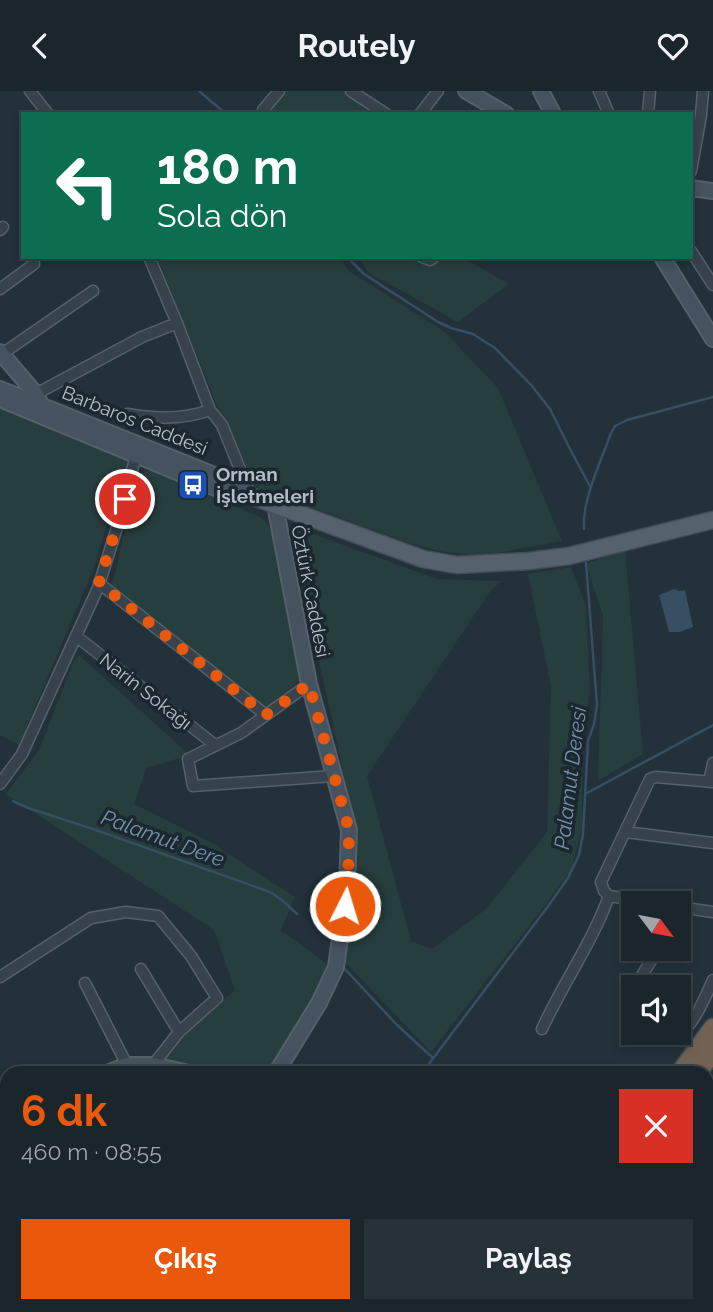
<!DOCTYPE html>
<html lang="tr">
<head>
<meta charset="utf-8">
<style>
	body { margin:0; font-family:Raleway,sans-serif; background:#273138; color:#f1f3f6; height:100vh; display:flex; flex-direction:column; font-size:26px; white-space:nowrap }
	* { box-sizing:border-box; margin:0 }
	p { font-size:23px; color:#9fa5a9 }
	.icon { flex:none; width:38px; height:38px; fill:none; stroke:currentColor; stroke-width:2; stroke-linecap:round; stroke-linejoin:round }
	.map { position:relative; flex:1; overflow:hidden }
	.sheet { position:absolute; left:0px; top:975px; width:714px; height:247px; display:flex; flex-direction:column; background:#1a252c; border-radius:21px 21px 0 0; box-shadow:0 4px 10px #0003,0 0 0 2px #384248 }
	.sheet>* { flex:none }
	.top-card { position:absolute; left:21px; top:21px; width:672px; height:147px; border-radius:0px; box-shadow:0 4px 10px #0003,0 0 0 2px #384248; background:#0b6e4f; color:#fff; overflow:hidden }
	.needle { width:46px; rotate:122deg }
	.controls { position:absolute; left:621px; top:800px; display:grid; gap:14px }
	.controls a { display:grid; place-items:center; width:70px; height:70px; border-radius:0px; background:#1a252c; box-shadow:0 4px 10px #0003,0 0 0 2px #384248; font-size:35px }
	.pin { position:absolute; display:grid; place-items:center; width:60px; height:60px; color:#fff; margin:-30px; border:4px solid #fff; border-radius:50%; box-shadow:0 2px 7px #0007 }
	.me { position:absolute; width:77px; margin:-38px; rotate:5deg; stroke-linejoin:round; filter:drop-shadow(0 0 5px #0008) }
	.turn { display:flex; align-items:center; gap:24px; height:147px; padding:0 21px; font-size:32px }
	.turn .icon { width:91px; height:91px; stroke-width:2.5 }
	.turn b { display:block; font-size:49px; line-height:60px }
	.round { display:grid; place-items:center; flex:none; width:74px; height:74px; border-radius:0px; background:#273138 }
	.headline { display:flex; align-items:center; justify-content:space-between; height:119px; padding:0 21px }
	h1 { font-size:42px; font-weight:700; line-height:52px; color:#ea580c }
	.action { display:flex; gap:14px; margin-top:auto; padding:14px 21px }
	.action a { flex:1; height:80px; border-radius:0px; background:#ea580c; color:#fff; font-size:28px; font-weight:700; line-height:80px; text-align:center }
	.action a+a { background:#273138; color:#f1f3f6 }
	header { display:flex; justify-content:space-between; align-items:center; height:91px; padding:0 21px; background:#1a252c; font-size:32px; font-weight:700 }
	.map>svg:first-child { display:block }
</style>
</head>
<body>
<header><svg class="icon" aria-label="back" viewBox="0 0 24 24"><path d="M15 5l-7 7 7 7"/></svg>Routely<svg class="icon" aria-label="heart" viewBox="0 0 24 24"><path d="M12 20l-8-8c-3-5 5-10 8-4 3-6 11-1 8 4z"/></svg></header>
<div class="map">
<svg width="713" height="1221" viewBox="0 0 713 1221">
	<rect width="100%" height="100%" fill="#23313b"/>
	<path fill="#263e3d" d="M286,0H347L382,23H266Z
		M157,166H340L349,180L445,241L498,297L562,450L480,465L438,460L406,451L249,393Z
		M358,166H462L509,193L458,231L368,181Z
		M0,313L132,366L106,437L92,482L19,654L0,644Z
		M144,380H152L260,426L268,433L275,449L302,587L266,618L119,501L112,494L137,387Z
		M289,434L437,488L501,490L489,502L367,685L411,850L432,858L486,818L547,741L551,595L528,483L571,476L586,515L590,598L582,658V737L571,779L543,817L431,961L340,866L339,852L350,711Z
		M625,458L643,663L598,690L603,524L586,473Z
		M79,564L190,664L146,677L134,713L212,752L295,806L281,839L330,875L323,904L264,982H192L158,967L235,899L214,839L6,703L39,659L74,569Z
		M0,1131L7,1137V1214L95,1215L102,1221H0Z
		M113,1215V1214L182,1215L180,1221H109Z"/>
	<path fill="#364f62" d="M674,498L679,500L685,499L693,536L680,541H669L659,504Z"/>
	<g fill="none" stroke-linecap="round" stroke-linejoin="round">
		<path stroke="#364f62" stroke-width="2.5" d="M199,0L226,23
			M347,166L364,183L438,231L451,237L473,243L495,257L532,295L550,318L572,362L591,397
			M584,438C582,408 601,371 611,342L615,335L627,329L713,306
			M587,702L713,634
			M13,710L28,717L93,738L270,801L282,809L297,823
			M343,876L397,934L433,967
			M422,982L549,814L568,787L579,764L583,743L588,650L594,633L597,614L586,472
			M231,1221L232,1214"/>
		<g stroke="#556069" stroke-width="13">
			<path id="street" d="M30,0L48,23
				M351,0L386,23
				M599,0L609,23
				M263,19L279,0
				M420,23L438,0
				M648,23L650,0
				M691,80L701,24L703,0
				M0,139L3,136
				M691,160L713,194
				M149,166L177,232L210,319L222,334L250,403
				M422,166L430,169L434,166
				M0,198L34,173
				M2,263L93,200
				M36,303L142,246L177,232
				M127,323C155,328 183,329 210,319
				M99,492L266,624
				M76,545L215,654
				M309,593L241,642L188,668L193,695L333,685
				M709,691L713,672
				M0,693L22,663L98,497L119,430L136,364
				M626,741L713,752
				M609,805L604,800L601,791L650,688L656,686L713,691
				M609,805L657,812
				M679,816L713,821
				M141,878L179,941
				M0,886L91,827L126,821L158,825L191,865L217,907L179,941L153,974
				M85,892L127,974
				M635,896L658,858
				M542,938C563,892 592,852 609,805
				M660,948C665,947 672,947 677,945C694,935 705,906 713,889
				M0,1078L7,1084
				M251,1214V1221
				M454,1214L465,1221
				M192,1221L196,1214
				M316,1221L319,1214
				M658,1221L663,1214"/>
		</g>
		<g stroke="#556069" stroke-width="18">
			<path id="secondary" d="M466,0L506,23
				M541,0L553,23
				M691,97L713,100
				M662,166L713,248
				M0,261L36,303L41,314
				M0,298L232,391L251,405
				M0,308L230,403L249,405
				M275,414L309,593L349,739L347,796L336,876L319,912L276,982
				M107,982L127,974H153L189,982
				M0,1039L7,1036
				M339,1214L349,1221"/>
		</g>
		<g stroke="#434e57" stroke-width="19">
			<path id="primary" d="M251,405L423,468L457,474L529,470L569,465L713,429
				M707,1027L713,1021
				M707,1177L713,1186
				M548,1221L552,1214"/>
		</g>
		<g stroke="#424d56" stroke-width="21">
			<path id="highway" d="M680,982L713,937
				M697,982L713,961
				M508,1221L512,1214
				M527,1221L530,1214"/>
		</g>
		<use href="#street" stroke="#37424c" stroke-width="10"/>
		<use href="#secondary" stroke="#45525f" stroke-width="14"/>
		<use href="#primary" stroke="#55616c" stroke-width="16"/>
		<use href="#highway" stroke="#726254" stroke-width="18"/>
	</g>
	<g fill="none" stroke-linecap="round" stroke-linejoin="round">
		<path stroke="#ea580c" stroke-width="12" stroke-dasharray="0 21.6" d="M125,408L99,492L266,624L309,593L349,739L348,796L345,815"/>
	</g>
	<defs>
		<g id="bus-square" transform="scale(1.575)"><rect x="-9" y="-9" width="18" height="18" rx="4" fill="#1a4fb4" stroke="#1c2730"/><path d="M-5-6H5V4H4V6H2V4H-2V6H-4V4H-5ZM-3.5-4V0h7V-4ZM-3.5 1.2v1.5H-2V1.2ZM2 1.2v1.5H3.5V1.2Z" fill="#fff"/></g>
	</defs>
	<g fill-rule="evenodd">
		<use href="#bus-square" x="193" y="394"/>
	</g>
	<g text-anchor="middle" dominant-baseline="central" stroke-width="7" stroke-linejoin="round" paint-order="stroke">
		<g font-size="19" fill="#b2bdc7" stroke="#1c2730">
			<text transform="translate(135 329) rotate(22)">Barbaros Caddesi</text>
			<text transform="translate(311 500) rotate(79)">Öztürk Caddesi</text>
			<text transform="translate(146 600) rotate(38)">Narin Sokağı</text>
		</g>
		<g font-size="19" font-weight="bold" fill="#b2bdc7" stroke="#1c2730" text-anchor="start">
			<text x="216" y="383">Orman<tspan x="216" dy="22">İşletmeleri</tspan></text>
		</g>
		<g font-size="21" font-style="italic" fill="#7292aa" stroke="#1c2730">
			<text transform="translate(570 687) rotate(-83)">Palamut Deresi</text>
			<text transform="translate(163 747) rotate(20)">Palamut Dere</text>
		</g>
	</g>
</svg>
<div class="controls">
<a><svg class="needle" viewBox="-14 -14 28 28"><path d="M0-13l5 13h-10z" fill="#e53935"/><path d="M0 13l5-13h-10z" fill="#9fa5a9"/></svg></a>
<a><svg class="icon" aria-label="sound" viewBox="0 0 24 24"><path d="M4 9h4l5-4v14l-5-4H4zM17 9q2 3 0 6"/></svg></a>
</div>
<div class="pin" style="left:125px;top:408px;background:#d93025"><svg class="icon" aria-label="arrive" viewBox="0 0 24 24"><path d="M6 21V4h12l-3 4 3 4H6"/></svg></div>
<svg class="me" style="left:345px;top:815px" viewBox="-20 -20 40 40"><circle r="17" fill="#ea580c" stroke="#fff" stroke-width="3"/><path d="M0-11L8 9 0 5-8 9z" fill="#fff"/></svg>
<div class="top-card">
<div class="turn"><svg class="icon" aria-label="left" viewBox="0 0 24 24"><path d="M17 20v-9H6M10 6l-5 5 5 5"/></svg><div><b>180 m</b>Sola dön</div></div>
</div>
<section class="sheet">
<div class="headline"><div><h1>6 dk</h1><p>460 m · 08:55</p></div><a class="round" style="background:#d93025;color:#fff"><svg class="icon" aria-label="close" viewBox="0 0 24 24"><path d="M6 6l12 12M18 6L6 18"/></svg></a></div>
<div class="action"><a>Çıkış</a><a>Paylaş</a></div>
</section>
</div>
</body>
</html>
